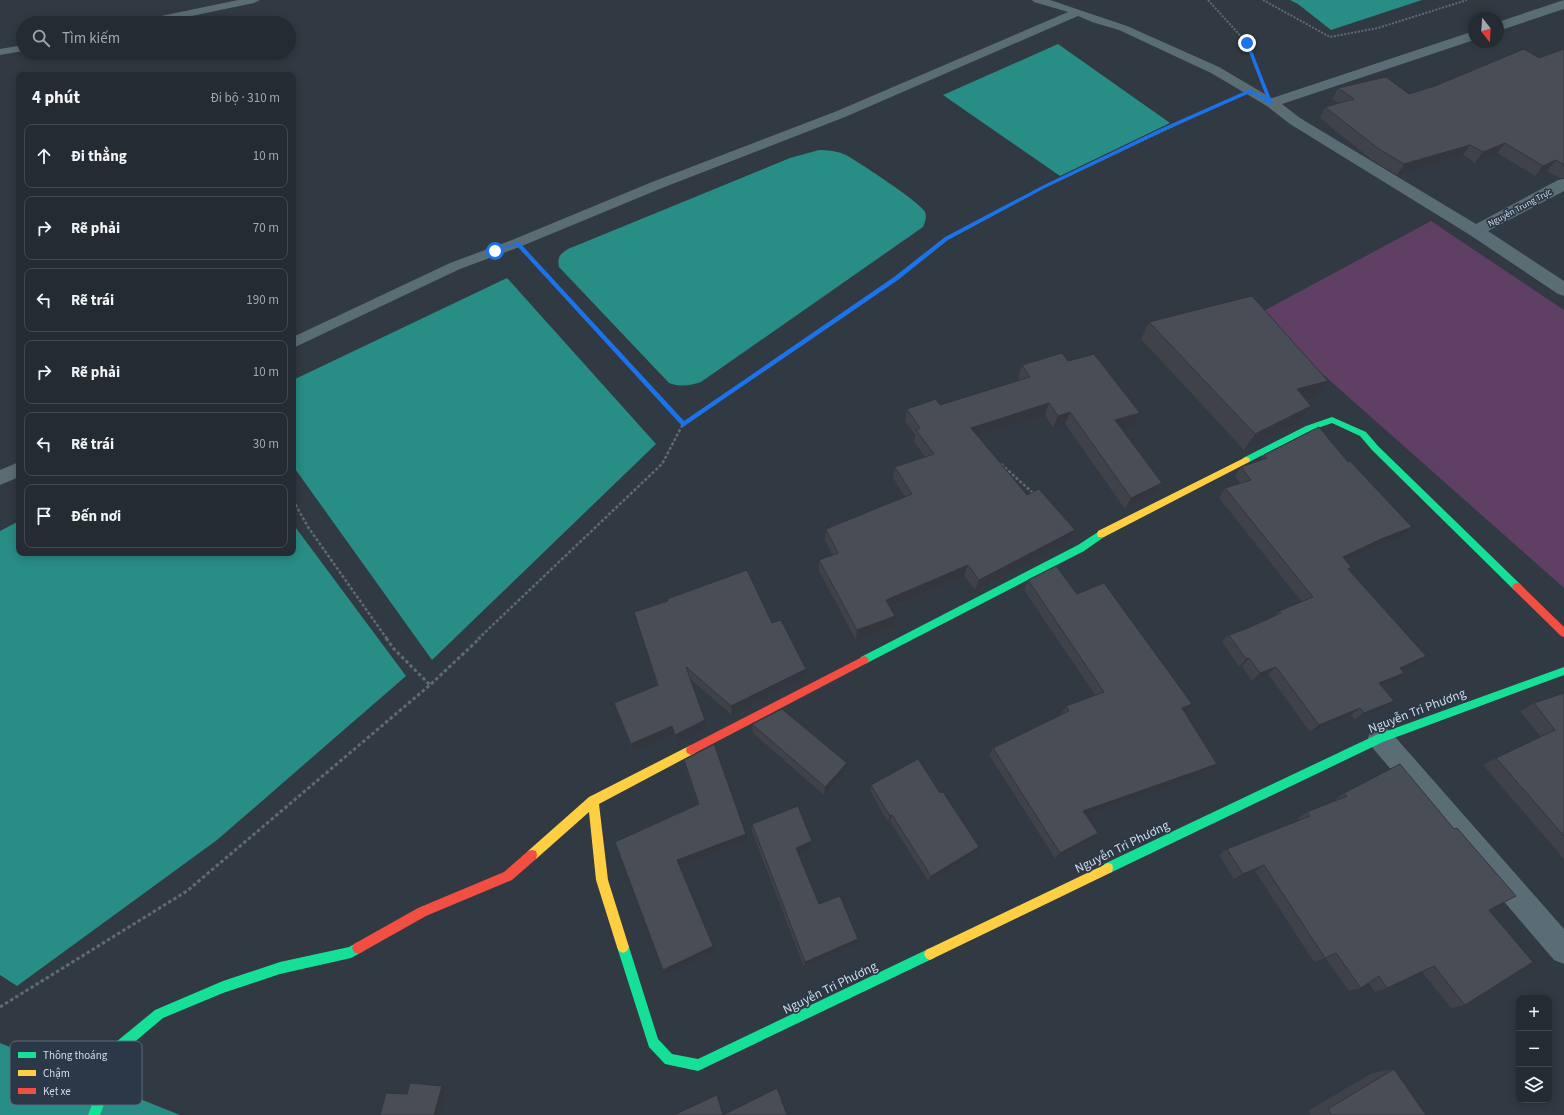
<!DOCTYPE html>
<html lang="vi">
<head>
<meta charset="utf-8">
<style>
  :root { --surface:#252b32; --page:#31373e; --text:#f1f3f6; --muted:#a3a7ac; --line:#42474d }
  body { margin:0; font-family:"Source Sans 3",sans-serif; background:var(--page); color:var(--text) }
  .controls { position:absolute; right:12px; bottom:12px; display:grid; overflow:hidden; border-radius:8px; box-shadow:0 2px 10px #0003 }
  .controls button { width:36px; height:36px; display:grid; place-items:center; padding:0; border:0; border-bottom:1px solid var(--line); background:var(--surface); color:var(--text); font:20px sans-serif }
  .compass { position:absolute; left:1468px; top:12px; width:36px; height:36px; border-radius:50%; background:var(--surface); box-shadow:0 2px 10px #0003; rotate:163deg }
  .stop { position:absolute; width:12px; height:12px; margin:-9px; border:3px solid #1a73e8; border-radius:50%; background:#fff }
  .stop.end { background:#1a73e8; border-color:#fff; box-shadow:0 1px 4px #0008 }
  .list { margin:0; padding:0; list-style:none }
  h2 { display:flex; justify-content:space-between; align-items:center; height:52px; margin:0; padding:0 16px; font-size:17px }
  h2 small { font-size:13px; font-weight:400; color:var(--muted) }
  .list li { display:grid; grid-template-columns:26px 1fr auto; gap:12px; align-items:center; box-sizing:border-box; height:64px; margin:0 8px 8px; padding:0 8px; border:1px solid var(--line); border-radius:8px }
  .list b { display:block; font-size:15px; white-space:nowrap }
  .list em { font-size:13px; font-style:normal; color:var(--muted) }
  .icon { flex:none; width:22px; height:22px; fill:none; stroke:currentColor; stroke-width:2; stroke-linecap:round; stroke-linejoin:round }
  .map { position:relative; flex:none; width:1564px; height:1115px; overflow:hidden }
  .search { position:absolute; background:var(--surface); box-shadow:0 2px 10px #0003; left:16px; top:16px; width:280px; height:44px; display:flex; align-items:center; gap:10px; box-sizing:border-box; padding:0 14px; border-radius:22px; color:var(--muted); font-size:15px }
  .panel { position:absolute; background:var(--surface); box-shadow:0 2px 10px #0003; left:16px; top:72px; width:280px; height:484px; border-radius:8px }
  .map>svg:first-child { display:block }
</style>
</head>
<body>
<div class="map">
<svg width="1564" height="1115" viewBox="0 0 1564 1115">
  <rect width="100%" height="100%" fill="#313942"/>
  <path fill="#603f65" d="M1431 221 1564 310V588L1256 315Z"/>
  <g fill="#288d85">
    <path d="M1290 0H1422L1331 30 1298 4Z"/>
    <path d="M1058 44 1170 123 1060 176 943 95Z"/>
    <path d="M819 150C828 150 837 151 846 155 857 161 921 203 925 212 927 217 925 222 923 227L701 382C689 386 681 387 669 383L559 267C557 257 560 254 568 249L790 158Z"/>
    <path d="M507 278 656 444 432 660 293 466V380Z"/>
    <path d="M19 521V553H293V524L406 676 217 840 17 986 0 975V531Z"/>
    <path d="M0 1043 180 1115H0Z"/>
  </g>
  <g fill="none" stroke-linecap="round" stroke-linejoin="round">
    <g stroke="#5e6c72" stroke-width="2" stroke-dasharray="2 1.5" stroke-linecap="butt">
      <path d="M1208 0 1247 43 1255 64"/>
      <path d="M1263 0 1330 37 1378 28 1467 0"/>
      <path d="M535 263 547 276"/>
      <path d="M898 276 947 239 1044 187 1222 103"/>
    </g>
    <g stroke="#5e6c72" stroke-width="2.5" stroke-dasharray="3 2" stroke-linecap="butt">
      <path d="M683 424 900 275"/>
      <path d="M1001 464 1034 494"/>
      <path d="M293 500 308 527 387 639"/>
      <path d="M478 639 662 464 683 424 546 275"/>
    </g>
    <g stroke="#5e6c72" stroke-width="3" stroke-dasharray="3.5 2.5" stroke-linecap="butt">
      <path d="M386 638 394 649 430 685"/>
      <path d="M0 1007 187 891 430 685 480 638"/>
    </g>
    <g fill="#5a6d75" fill-rule="evenodd">
      <path d="M238 0H260L254 3 158 23H136L138 21 142 20Z"/>
      <path d="M1032 0H1050L1127 26 1219 67 1275 100 1277 103 1275 106H1267L1211 73 1119 30 1092 22 1078 16 845 117 662 188 522 246 460 269 293 348V337L450 263 512 240 652 182 837 111 1068 12 1034 2Z"/>
      <path d="M23 45V51L0 55V49Z"/>
      <path d="M19 462V477L0 485V470Z"/>
    </g>
    <g fill="#5a6d75" fill-rule="evenodd">
      <path d="M1564 0V9L1498 31V22Z"/>
      <path d="M1474 31V40L1282 104 1300 118 1476 224 1558 180 1564 179V191L1488 231 1564 281V296L1558 294 1470 235 1290 124 1263 103 1266 100Z"/>
      <path d="M1380 726 1389 730 1564 929V964L1554 960 1371 746 1368 738 1371 730Z"/>
    </g>
    <g fill="#16e098" fill-rule="evenodd">
      <path d="M1332 417 1366 432 1378 446 1520 584 1522 587 1520 590 1517 591 1514 590 1372 450 1360 436 1332 423 1312 430 1249 462 1246 463 1242 460 1243 458 1306 426Z"/>
      <path d="M1101 530 1104 531 1105 534 1104 537 1084 551 867 663 864 664 861 663 859 660 861 657 1078 545Z"/>
      <path d="M1564 667V675L1383 742 1112 872 1108 873 1104 872 1103 868 1104 864 1376 735Z"/>
      <path d="M623 941 627 943 629 947 658 1039 672 1054 698 1059 926 950 930 948 934 950 936 954 934 958 698 1071 665 1064 649 1047 617 947 619 943Z"/>
      <path d="M358 942 362 944 364 948 362 952 351 958 280 974 223 993 163 1018 125 1050 100 1115H88L116 1042 155 1010 223 981 280 962 349 947Z"/>
    </g>
    <g fill="#ffcf43" fill-rule="evenodd">
      <path d="M1246 457 1249 458 1250 460 1249 462 1104 537H1098L1097 534 1098 531Z"/>
      <path d="M691 745 695 747 696 750 695 753 599 804 608 880 629 947 627 951 623 953 619 951 617 947 596 880 589 812 536 859 532 860 528 859 527 855 528 851 589 797Z"/>
      <path d="M1108 863 1112 864 1113 868 1112 872 934 958 930 960 926 958 924 954 926 950Z"/>
    </g>
    <g fill="#f24e42" fill-rule="evenodd">
      <path d="M1517 583 1520 584 1564 627V637L1561 636 1514 590 1512 587 1514 584Z"/>
      <path d="M864 656 867 657 869 660 867 663 695 753 691 755 687 753 686 750 687 747Z"/>
      <path d="M532 850 536 851 537 855 536 859 512 880 426 916 362 952 358 954 354 952 352 948 354 944 418 908 504 872 528 851Z"/>
    </g>
  </g>
  <g fill="#3f4249">
    <path d="M1564 49V178H1560L1547 171 1535 176 1497 153 1475 163 1463 155 1397 175 1372 160 1320 118 1325 107 1339 103 1332 99 1338 88 1409 94 1539 58Z"/>
    <path d="M1149 322 1328 381 1316 397 1306 400 1311 406 1300 422 1244 450 1141 339Z"/>
    <path d="M1068 361 1140 413 1134 425 1121 429 1162 483 1155 494 1125 509 1065 424 1053 428 1045 415 978 436 1027 495 1075 530 1070 541 975 590 964 576 890 608 895 616 893 626 856 640 819 571V560L832 555 825 540 826 529 905 497 893 478 895 467 925 457 914 442 915 435 905 421 907 409 940 405 1020 380 1018 377 1022 365Z"/>
    <path d="M1264 455 1348 462 1412 527 1404 536 1372 548 1345 560 1351 567 1349 570 1426 656 1416 664 1402 671 1404 673 1395 680 1381 686 1394 701 1384 708 1355 720 1351 715 1310 732 1268 674 1252 681 1242 666 1239 667 1222 642 1229 635 1248 628 1274 616 1279 611 1302 602 1219 498 1225 488 1240 483 1235 476 1241 467 1261 460Z"/>
    <path d="M1028 580 1077 594 1185 712 1209 771 1086 814 1098 833 1092 839 1055 858 989 755 993 748 1061 714 1066 706 1095 695 1024 590Z"/>
    <path d="M667 599 772 623 805 677 732 715 689 678 706 728 677 743 674 734 633 752 617 711 657 685 634 612 668 602Z"/>
    <path d="M1564 693V859L1483 765 1496 758 1541 737 1520 711 1534 703Z"/>
    <path d="M752 724 846 771 824 795 753 733Z"/>
    <path d="M684 760 747 841 680 866 714 951 666 974 663 970 615 842 698 804 686 768Z"/>
    <path d="M871 785 976 853 928 881 890 821 888 822 870 791Z"/>
    <path d="M1344 793 1489 910 1465 1005 1451 1008 1422 972 1387 988 1375 992 1369 983 1361 988 1349 991 1325 958 1314 962 1255 871 1234 879 1219 855 1227 849 1299 820 1298 818 1307 812 1335 801 1334 800Z"/>
    <path d="M752 824 811 848 798 854 819 904 856 944 804 967 752 831Z"/>
    <path d="M1394 1069 1426 1115H1311L1308 1111 1372 1073Z"/>
  </g>
  <g fill="#33363c">
    <path d="M1505 143 1497 153 1475 163 1483 152Z"/>
    <path d="M1470 145 1463 155 1397 175 1404 164Z"/>
    <path d="M1556 160 1547 171 1535 176 1543 166Z"/>
    <path d="M1328 381 1316 397 1286 406 1297 389Z"/>
    <path d="M1049 403 1045 415 968 439 971 428Z"/>
    <path d="M1311 406 1300 422 1244 450 1255 434Z"/>
    <path d="M1070 412 1065 424 1053 428 1058 416Z"/>
    <path d="M1140 413 1134 425 1109 432 1115 420Z"/>
    <path d="M1162 483 1155 494 1125 509 1131 498Z"/>
    <path d="M1412 527 1404 536 1372 548 1335 565 1343 557 1381 539Z"/>
    <path d="M1075 530 1070 541 975 590 979 580Z"/>
    <path d="M968 565 964 576 884 610 886 600Z"/>
    <path d="M895 616 893 626 856 640 857 630Z"/>
    <path d="M1426 656 1416 664 1391 676 1400 668Z"/>
    <path d="M1249 658 1242 666 1239 667 1246 659Z"/>
    <path d="M1276 667 1268 674 1252 681 1260 673Z"/>
    <path d="M806 669 805 677 732 715 731 706Z"/>
    <path d="M1404 673 1395 680 1370 690 1379 683Z"/>
    <path d="M1394 701 1384 708 1355 720 1364 713Z"/>
    <path d="M1192 704 1185 712 1182 708Z"/>
    <path d="M1360 708 1351 715 1310 732 1319 725Z"/>
    <path d="M705 720 706 728 677 743 675 735Z"/>
    <path d="M672 726 674 734 633 752 631 744Z"/>
    <path d="M847 763 846 771 824 795 825 787Z"/>
    <path d="M1217 764 1209 771 1078 817 1083 811Z"/>
    <path d="M892 815 890 821 888 822 890 816Z"/>
    <path d="M1098 833 1092 839 1055 858 1060 853Z"/>
    <path d="M746 834 747 841 679 866 677 860Z"/>
    <path d="M812 841 811 848 795 855 796 848Z"/>
    <path d="M979 847 976 853 928 881 931 876Z"/>
    <path d="M1264 865 1255 871 1234 879 1243 874Z"/>
    <path d="M858 939 856 944 804 967 805 962Z"/>
    <path d="M713 946 714 951 666 974 663 970Z"/>
    <path d="M442 1086 446 1087 439 1115H434Z"/>
    <path d="M717 1095 718 1096 724 1115H723Z"/>
  </g>
  <g fill="#494d55" stroke="#33363c">
    <path d="M1524 49 1539 58 1564 49V165L1556 160 1543 166 1505 143 1483 152 1470 145 1404 164 1379 149 1325 107 1354 99 1338 88 1386 77 1409 94 1435 86Z"/>
    <path d="M1252 296 1328 381 1297 389 1311 406 1255 434 1149 322Z"/>
    <path d="M1062 353 1068 361 1094 354 1140 413 1115 420 1162 483 1131 498 1070 412 1058 416 1049 403 971 428 1027 495 1039 489 1075 530 979 580 968 565 886 600 895 616 857 630 819 560 838 553 826 529 912 494 895 467 934 454 916 430 920 428 907 409 936 399 940 405 1030 377 1022 365Z"/>
    <path d="M1319 427 1348 462 1350 461 1412 527 1381 539 1343 557 1351 567 1348 569 1426 656 1400 668 1404 673 1379 683 1394 701 1364 713 1360 708 1319 725 1276 667 1260 673 1249 658 1246 659 1229 635 1248 628 1281 613 1279 611 1313 597 1225 488 1251 480 1241 467 1267 458 1264 455Z"/>
    <path d="M1056 566 1077 594 1104 583 1192 704 1182 708 1217 764 1083 811 1098 833 1060 853 993 748 1069 711 1066 706 1104 692 1028 580Z"/>
    <path d="M747 570 772 623 781 620 806 669 731 706 686 667 705 720 675 735 672 726 631 744 614 703 658 685 634 612 668 601 667 599Z"/>
    <path d="M1564 693V836L1496 758 1555 730 1534 703Z"/>
    <path d="M782 709 847 763 825 787 752 724Z"/>
    <path d="M714 744 746 834 677 860 713 946 663 970 615 842 699 804 684 760Z"/>
    <path d="M918 759 940 793 943 792 979 847 931 876 892 815 890 816 871 785Z"/>
    <path d="M1400 764 1454 829 1457 828 1516 896 1489 910 1533 962 1465 1005 1434 966 1387 988 1379 976 1361 988 1336 953 1325 958 1264 865 1243 874 1227 849 1310 816 1307 812 1347 796 1344 793Z"/>
    <path d="M798 806 812 841 796 848 819 904 840 896 858 939 805 962 752 824Z"/>
    <path d="M1394 1069 1426 1115H1332L1328 1109Z"/>
    <path d="M410 1083 442 1086 434 1115H380L386 1093 407 1094Z"/>
    <path d="M777 1088 787 1115H676V1114L717 1095 723 1115Z"/>
  </g>
  <path fill="#1a73e8" d="M1245 42 1249 43 1273 104H1270L1250 93 1164 131 1045 188 948 240 898 280 683 427 516 245 495 252 492 251 519 242 684 421 894 277 945 237 1042 186 1160 129 1248 90H1251L1267 99Z"/>
  <g text-anchor="middle" dominant-baseline="central" stroke-width="3.5" stroke-linejoin="round" paint-order="stroke">
    <g font-size="9" fill="#d4dce7" stroke="#2b3848">
      <text transform="translate(1520 208) rotate(-28)">Nguyễn Trung Trực</text>
    </g>
    <g font-size="13" fill="#d4dce7" stroke="#2b3848">
      <text transform="translate(1417 711) rotate(-21)">Nguyễn Tri Phương</text>
      <text transform="translate(1122 847) rotate(-26)">Nguyễn Tri Phương</text>
      <text transform="translate(830 988) rotate(-26)">Nguyễn Tri Phương</text>
    </g>
  </g>
  <rect x="10" y="1041" width="132" height="64" rx="6" fill="#2b3848" stroke="#5e6978" stroke-width="1"/>
  <rect x="18" y="1052" width="18" height="6" fill="#16e098"/>
  <rect x="18" y="1070" width="18" height="6" fill="#ffcf43"/>
  <rect x="18" y="1088" width="18" height="6" fill="#f24e42"/>
  <g font-size="11" fill="#d4dce7">
    <text x="43" y="1059">Thông thoáng</text>
    <text x="43" y="1077">Chậm</text>
    <text x="43" y="1095">Kẹt xe</text>
  </g>
</svg>
<div class="controls">
<button>+</button>
<button>−</button>
<button><svg class="icon" aria-label="layers" viewBox="0 0 24 24"><path d="M12 4l9 5-9 5-9-5zM3 14l9 5 9-5"/></svg></button>
</div>
<svg class="compass" viewBox="-18 -18 36 36"><path d="M0-13l5 13h-10z" fill="#e53935"/><path d="M0 13l5-13h-10z" fill="#a3a7ac"/></svg>
<div class="stop" style="left:495px;top:251px"></div>
<div class="stop end" style="left:1247px;top:43px"></div>
<div class="search"><svg class="icon" aria-label="search" viewBox="0 0 24 24"><circle cx="10" cy="10" r="6"/><path d="M15 15l6 6"/></svg>Tìm kiếm</div>
<section class="panel">
<h2>4 phút<small>Đi bộ · 310 m</small></h2>
<ul class="list">
<li><svg class="icon" aria-label="ahead" viewBox="0 0 24 24"><path d="M12 20V5M6 11l6-6 6 6"/></svg><div><b>Đi thẳng</b></div><em>10 m</em></li>
<li><svg class="icon" aria-label="right" viewBox="0 0 24 24"><path d="M7 20v-9h11M14 6l5 5-5 5"/></svg><div><b>Rẽ phải</b></div><em>70 m</em></li>
<li><svg class="icon" aria-label="left" viewBox="0 0 24 24"><path d="M17 20v-9H6M10 6l-5 5 5 5"/></svg><div><b>Rẽ trái</b></div><em>190 m</em></li>
<li><svg class="icon" aria-label="right" viewBox="0 0 24 24"><path d="M7 20v-9h11M14 6l5 5-5 5"/></svg><div><b>Rẽ phải</b></div><em>10 m</em></li>
<li><svg class="icon" aria-label="left" viewBox="0 0 24 24"><path d="M17 20v-9H6M10 6l-5 5 5 5"/></svg><div><b>Rẽ trái</b></div><em>30 m</em></li>
<li><svg class="icon" aria-label="arrive" viewBox="0 0 24 24"><path d="M6 21V4h12l-3 4 3 4H6"/></svg><div><b>Đến nơi</b></div></li>
</ul>
</section>
</div>
</body>
</html>
